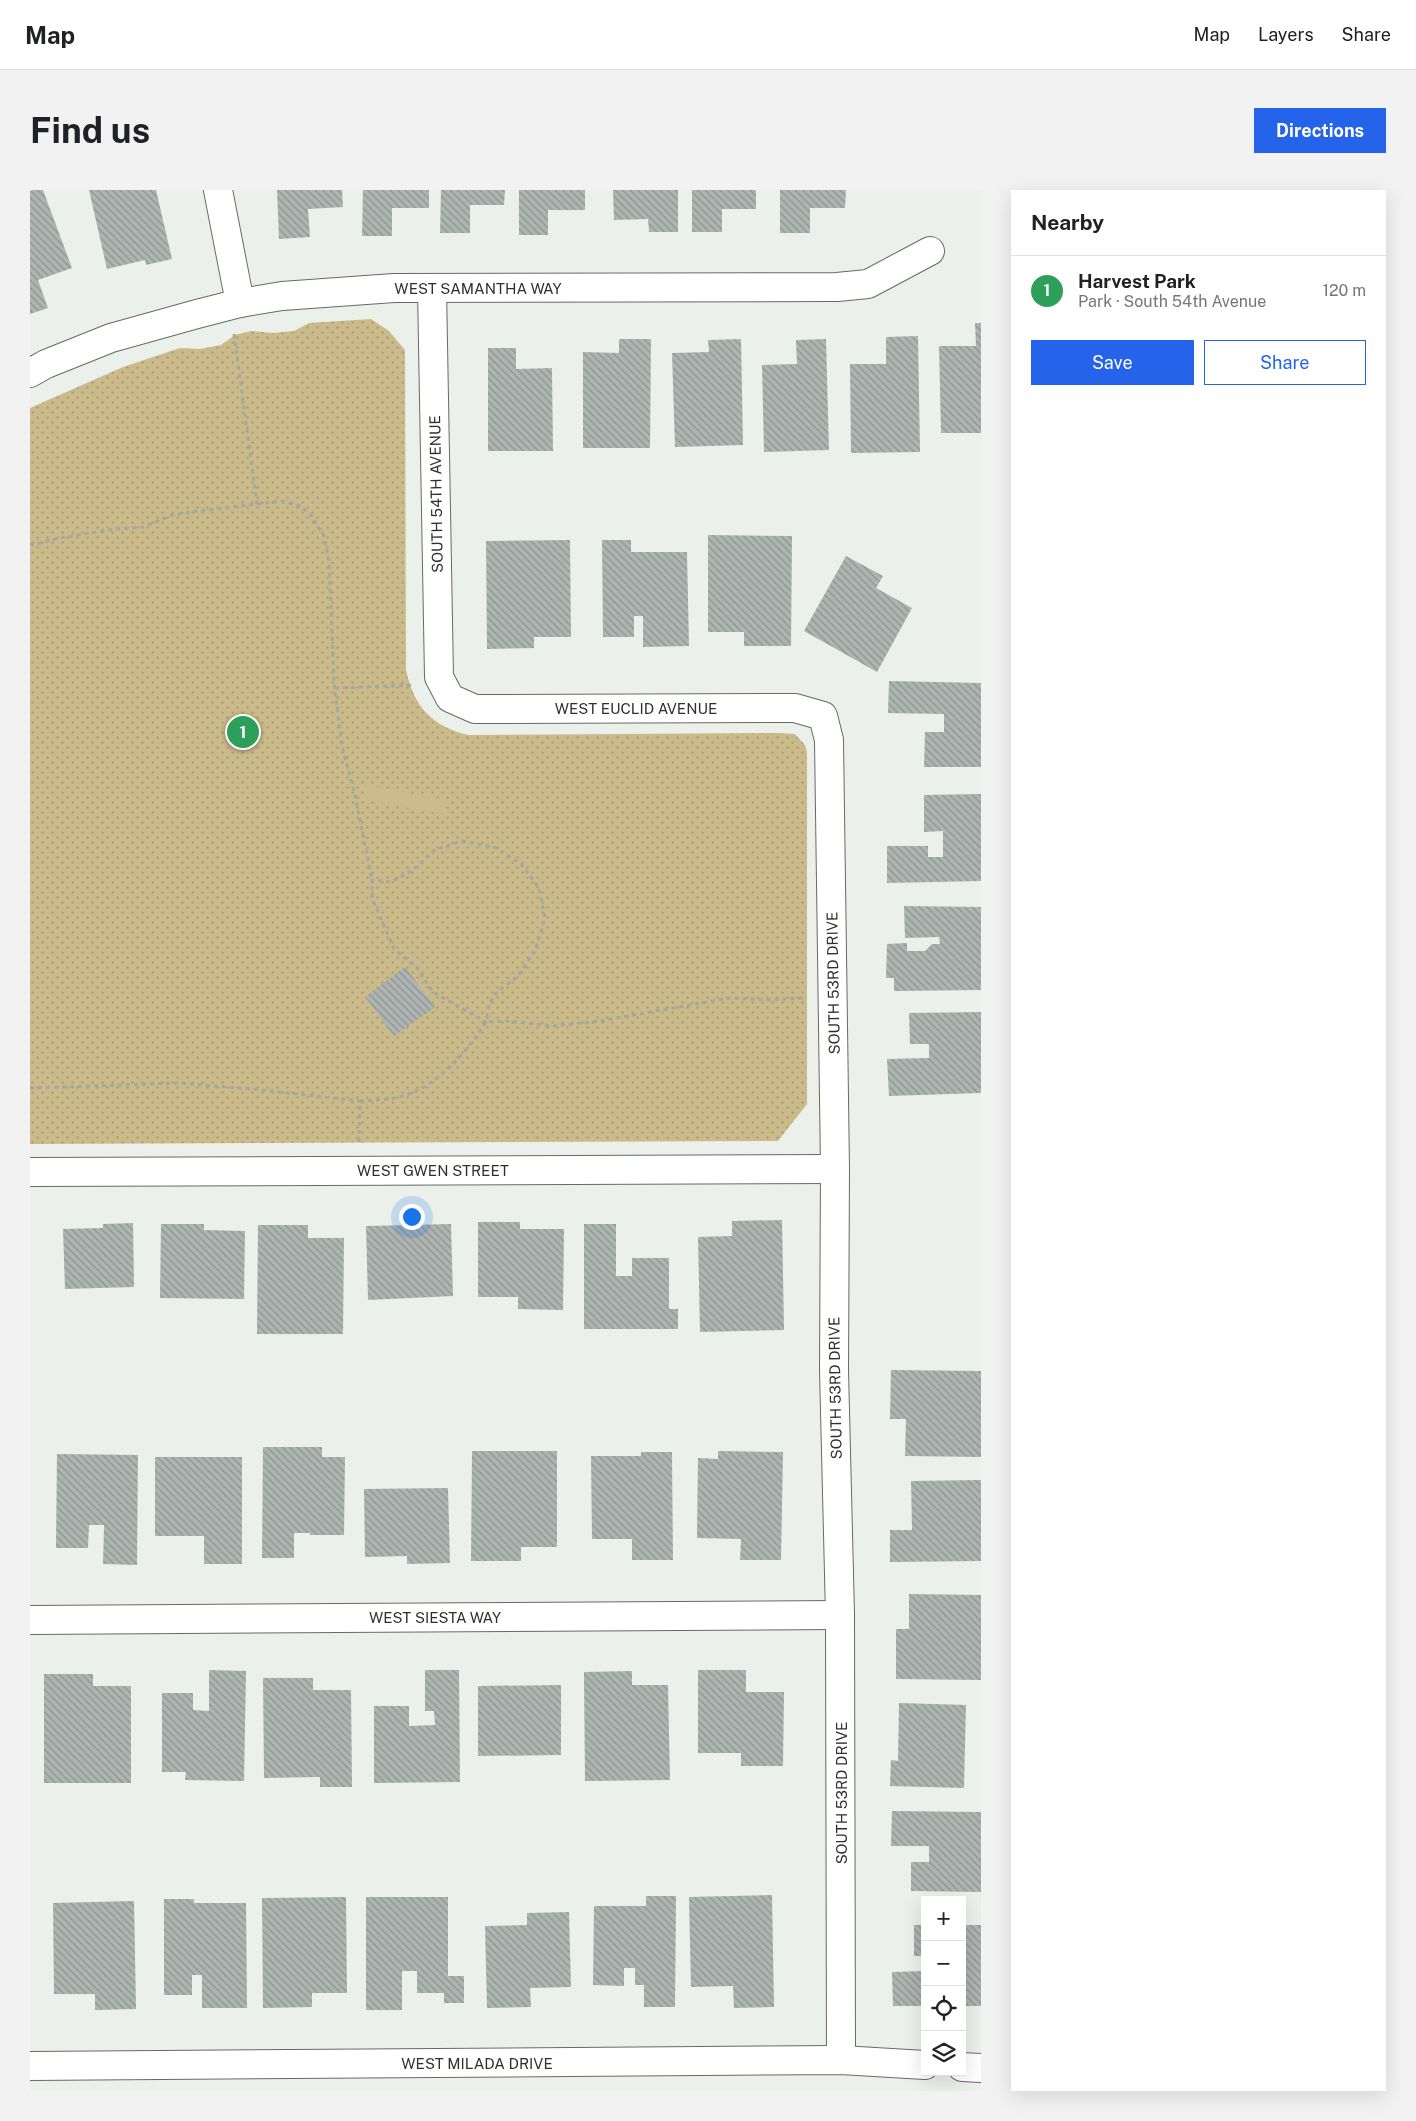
<!DOCTYPE html>
<html lang="en">
<head>
<meta charset="utf-8">
<style>
  :root { --surface:#fff; --page:#f2f2f2; --text:#202124; --muted:#757577; --line:#e0e0e0; --accent:#2563eb }
  body { margin:0; font-family:"Public Sans",sans-serif; background:var(--page); color:var(--text) }
  .controls { position:absolute; right:15px; bottom:15px; display:grid; overflow:hidden; border-radius:0px; box-shadow:0 5px 20px #0002 }
  .controls button { width:45px; height:45px; display:grid; place-items:center; padding:0; border:0; border-bottom:1px solid var(--line); background:var(--surface); color:var(--text); font:25px sans-serif }
  .you { position:absolute; left:381px; top:1026px; width:18px; height:18px; margin:-12px; border:4px solid #fff; border-radius:50%; background:#1a73e8; box-shadow:0 0 0 8px #1a73e833 }
  .badge { display:grid; place-items:center; width:32px; height:32px; border-radius:50%; background:var(--accent); color:#fff; font-size:16px; font-weight:700 }
  .pin { position:absolute; translate:-50% -50%; border:2px solid #fff; box-shadow:0 1px 5px #0006 }
  .list { margin:0; padding:0; list-style:none }
  h2 { display:flex; justify-content:space-between; align-items:center; height:65px; margin:0; padding:0 20px; font-size:21px }
  h2 small { font-size:16px; font-weight:400; color:var(--muted) }
  .list li { display:grid; grid-template-columns:32px 1fr auto; gap:15px; align-items:center; box-sizing:border-box; height:70px; padding:0 20px; border-top:1px solid var(--line) }
  .list b { display:block; font-size:19px; white-space:nowrap }
  .list p { margin:0; font-size:16px; white-space:nowrap; color:var(--muted) }
  .list em { font-size:16px; font-style:normal; color:var(--muted) }
  .actions { display:flex; gap:10px; padding:15px 20px }
  .actions a { flex:1; padding:11px 0; border:1px solid var(--accent); border-radius:0px; text-align:center; font-size:18px; color:var(--accent) }
  .actions .main { background:var(--accent); color:#fff }
  .icon { flex:none; width:28px; height:28px; fill:none; stroke:currentColor; stroke-width:2; stroke-linecap:round; stroke-linejoin:round }
  .map { position:relative; flex:none; width:951px; height:1901px; overflow:hidden; border-radius:0px }
  header { display:flex; align-items:center; gap:30px; box-sizing:border-box; height:70px; padding:0 25px; background:var(--surface); border-bottom:1px solid var(--line) }
  header strong { font-size:24px }
  nav { display:flex; gap:28px; margin-inline-start:auto; font-size:18px }
  .intro { display:flex; align-items:center; justify-content:space-between; box-sizing:border-box; height:120px; padding:0 30px }
  h1 { margin:0; font-size:35px }
  .button { padding:12px 22px; border-radius:0px; background:var(--accent); color:#fff; font-size:18px; font-weight:700 }
  main { display:flex; gap:30px; padding:0 30px }
  aside { flex:1; background:var(--surface); border-radius:0px; box-shadow:0 5px 20px #0002 }
  .map>svg:first-child { display:block }
</style>
</head>
<body>
<header>
<strong>Map</strong>
<nav><a>Map</a><a>Layers</a><a>Share</a></nav>
</header>
<div class="intro"><h1>Find us</h1><a class="button">Directions</a></div>
<main>
<div class="map">
<svg width="951" height="1901" viewBox="0 0 951 1901">
  <defs>
    <pattern id="park-dots" width="8" height="8" patternUnits="userSpaceOnUse" patternTransform="scale(1.25)"><rect width="8" height="8" fill="#cbbb8a"/><path d="M2 2h.1M6 6h.1" fill="none" stroke="#a59871" stroke-width="1.8" stroke-linecap="round"/></pattern>
    <pattern id="building-back-hatch" width="6" height="6" patternUnits="userSpaceOnUse" patternTransform="scale(1.25)"><rect width="6" height="6" fill="#adb4b1"/><path d="M-1 5l2 2M0 0l6 6M5-1l2 2" fill="none" stroke="#8d9390"/></pattern>
  </defs>
  <rect width="100%" height="100%" fill="#ecf0eb"/>
  <path fill="url(#park-dots)" d="M341 129 359 141 375 160 376 480C384 517 402 536 438 545L750 543 765 544 775 555 777 562V914L748 951 0 954V218L93 177 150 158 170 159 191 155 205 145 221 141 243 143 264 141 279 133Z"/>
  <path fill="#cbbb8a" d="M335 595 417 610 414 624 332 610Z"/>
  <g fill="url(#building-back-hatch)">
    <path d="M3 0H13L42 78 8 90 18 118 0 124V1Z"/>
    <path d="M59 0H126L142 69 116 75 115 70 77 79Z"/>
    <path d="M247 0H312L313 17 278 19 280 47 249 49Z"/>
    <path d="M333 0H399V18H362V46H332Z"/>
    <path d="M411 0H475L474 15H440V43H410Z"/>
    <path d="M489 0H555V20H518V45H489Z"/>
    <path d="M583 0H648V42H619L618 29 584 30Z"/>
    <path d="M662 0H726V19H692V42H662Z"/>
    <path d="M750 0H816L815 18H780V43H750Z"/>
    <path d="M945 133H951V243H911L909 156H946Z"/>
    <path d="M888 146 890 262 821 263 820 174H856V147Z"/>
    <path d="M589 149H621L620 258H553V162L589 163Z"/>
    <path d="M711 149 713 255 645 257 642 163 679 162 678 150Z"/>
    <path d="M796 149 799 260 734 262 732 175 767 174 766 150Z"/>
    <path d="M458 158H486V179L522 178 523 261H458Z"/>
    <path d="M678 345 762 346 761 456H714V442H678Z"/>
    <path d="M540 350 541 447H504V458L457 459 456 351Z"/>
    <path d="M572 350H601V362H657L659 456 613 457V426H604V447H573Z"/>
    <path d="M816 366 853 386 846 398 882 418 847 482 774 441Z"/>
    <path d="M859 491 951 493V577H894L895 542H914V524L858 523Z"/>
    <path d="M951 604V691L857 693V656H898V667H913V641L894 642V605Z"/>
    <path d="M874 716 951 717V800L864 801V788H856L857 754 877 753V761H895L902 754H910L909 747 875 748Z"/>
    <path d="M375 777 405 817 364 846 335 807Z"/>
    <path d="M951 822V903L859 906 857 869 899 868V854H880L879 823Z"/>
    <path d="M752 1030 754 1140 670 1142 668 1047 702 1046V1031Z"/>
    <path d="M448 1032H490V1039H534L533 1120 488 1119V1107H448Z"/>
    <path d="M103 1033 104 1097 35 1099 33 1039 73 1038V1034Z"/>
    <path d="M131 1034H174V1040L215 1041 214 1109 130 1108Z"/>
    <path d="M421 1034 423 1106 338 1110 336 1036Z"/>
    <path d="M554 1034H586V1086H602V1068H639V1119H648V1139H554Z"/>
    <path d="M228 1035H278V1048H314L313 1144H227Z"/>
    <path d="M861 1180 951 1181V1267L875 1266 876 1229H860Z"/>
    <path d="M233 1257H292V1267H315L314 1345H280V1343H264V1368H232Z"/>
    <path d="M442 1261H527V1357H491V1371H441Z"/>
    <path d="M688 1261 753 1262 751 1370H710L711 1349 667 1348 668 1268 688 1269Z"/>
    <path d="M611 1262H642L643 1370H602V1349H562L561 1266H611Z"/>
    <path d="M27 1264 108 1265 107 1375 73 1374 74 1335H59L58 1358H26Z"/>
    <path d="M125 1267H212V1374H174V1346H125Z"/>
    <path d="M951 1290V1371L860 1372V1340H882L881 1291Z"/>
    <path d="M418 1298 420 1373 377 1374V1366L335 1367 334 1299Z"/>
    <path d="M879 1404 951 1405V1490L866 1489V1439H879Z"/>
    <path d="M179 1480 216 1481 214 1591 155 1590 156 1582H132V1503H163V1520L179 1521Z"/>
    <path d="M395 1480H429L430 1592 344 1593V1516H379V1536L405 1535 404 1521H395Z"/>
    <path d="M668 1480H716V1502H754L753 1576H711V1563H668Z"/>
    <path d="M602 1481V1495H638L640 1590 555 1591 554 1482Z"/>
    <path d="M14 1484H63V1496H101V1593H14Z"/>
    <path d="M233 1488H283V1500H321L322 1597H290V1587L234 1588Z"/>
    <path d="M531 1495V1565L448 1566V1496Z"/>
    <path d="M869 1513 936 1515 934 1598 860 1596 861 1570 868 1571Z"/>
    <path d="M862 1621 951 1622V1702L881 1701V1672H899V1656H861Z"/>
    <path d="M742 1705 744 1817 704 1818 703 1796 661 1797 659 1707Z"/>
    <path d="M616 1706H646L645 1817H614V1795H605V1778H594V1796L563 1795 564 1716H616Z"/>
    <path d="M316 1707 317 1803H282V1817L233 1818 232 1708Z"/>
    <path d="M336 1707H418V1786H434V1813H414V1803H387V1781H372V1820H336Z"/>
    <path d="M134 1709H164V1713H216L217 1818H172V1785H162V1805H134Z"/>
    <path d="M104 1711 106 1819 65 1820V1804H24L23 1713Z"/>
    <path d="M539 1722 541 1797 500 1798 501 1817 457 1818 455 1736 497 1735V1723Z"/>
    <rect x="884" y="1735" width="11" height="31"/>
    <rect x="932" y="1735" width="19" height="81"/>
    <path d="M895 1781V1816H863L862 1782Z"/>
  </g>
  <g fill="none" stroke-linecap="round" stroke-linejoin="round">
    <g stroke="#666a65" stroke-width="30">
      <g id="minor">
        <path d="M188 0 210 113"/>
        <path d="M402 98 409 487 420 508 445 519 765 518 793 526 799 550 805 979 804 1180 810 1425 811 1870"/>
        <path d="M0 183 16 174 81 148 167 124 210 113 252 106 364 98 807 97 838 94 900 61"/>
        <path d="M0 982 805 979"/>
        <path d="M0 1430 810 1425"/>
        <path d="M0 1876 811 1870 895 1875"/>
        <path d="M932 1877 951 1878"/>
      </g>
    </g>
    <g stroke="#a4a7a3" stroke-width="3" stroke-dasharray="4 4" stroke-linecap="butt">
      <path d="M204 144 227 314"/>
      <path d="M0 354 4 355 20 350 77 340 113 337 143 325 168 321 227 314 251 311 270 316 280 324 294 346 299 371 304 492 312 556 325 605 342 690"/>
      <path d="M305 498 382 495"/>
      <path d="M432 651 464 657 491 674 509 698 515 728 505 761 487 787 467 802 459 814 456 832 403 802 387 778 364 759 342 708V690L361 692 383 680 405 660Z"/>
      <path d="M0 898 148 893 222 899 330 911 329 952"/>
      <path d="M330 911C341 910 353 910 365 908 403 901 436 864 456 832L477 831 524 836 570 831 699 808 742 810 773 808"/>
    </g>
    <use href="#minor" stroke="#fff" stroke-width="28"/>
  </g>
  <g text-anchor="middle" dominant-baseline="central" stroke-width="4.5" stroke-linejoin="round" paint-order="stroke">
    <g font-size="15" fill="#2e302d" stroke="#fff">
      <text x="448" y="98">WEST SAMANTHA WAY</text>
      <text transform="translate(406 304) rotate(-91)">SOUTH 54TH AVENUE</text>
      <text x="606" y="518">WEST EUCLID AVENUE</text>
      <text transform="translate(803 793) rotate(-91)">SOUTH 53RD DRIVE</text>
      <text x="403" y="980">WEST GWEN STREET</text>
      <text transform="translate(805 1198) rotate(-91)">SOUTH 53RD DRIVE</text>
      <text x="405" y="1427">WEST SIESTA WAY</text>
      <text transform="translate(811 1603) rotate(-90)">SOUTH 53RD DRIVE</text>
      <text x="447" y="1873">WEST MILADA DRIVE</text>
    </g>
  </g>
</svg>
<div class="controls">
<button>+</button>
<button>−</button>
<button><svg class="icon" aria-label="locate" viewBox="0 0 24 24"><circle cx="12" cy="12" r="6"/><path d="M12 2v4M12 18v4M2 12h4M18 12h4"/></svg></button>
<button><svg class="icon" aria-label="layers" viewBox="0 0 24 24"><path d="M12 4l9 5-9 5-9-5zM3 14l9 5 9-5"/></svg></button>
</div>
<div class="you"></div>
<div class="pin badge" style="left:213px;top:542px;background:#2e9e5b">1</div>
</div>
<aside>
<h2>Nearby<small></small></h2>
<ul class="list">
<li><span class="badge" style="background:#2e9e5b">1</span><div><b>Harvest Park</b><p>Park · South 54th Avenue</p></div><em>120 m</em></li>
</ul>
<div class="actions"><a class="main">Save</a><a>Share</a></div>
</aside>
</main>
</body>
</html>
